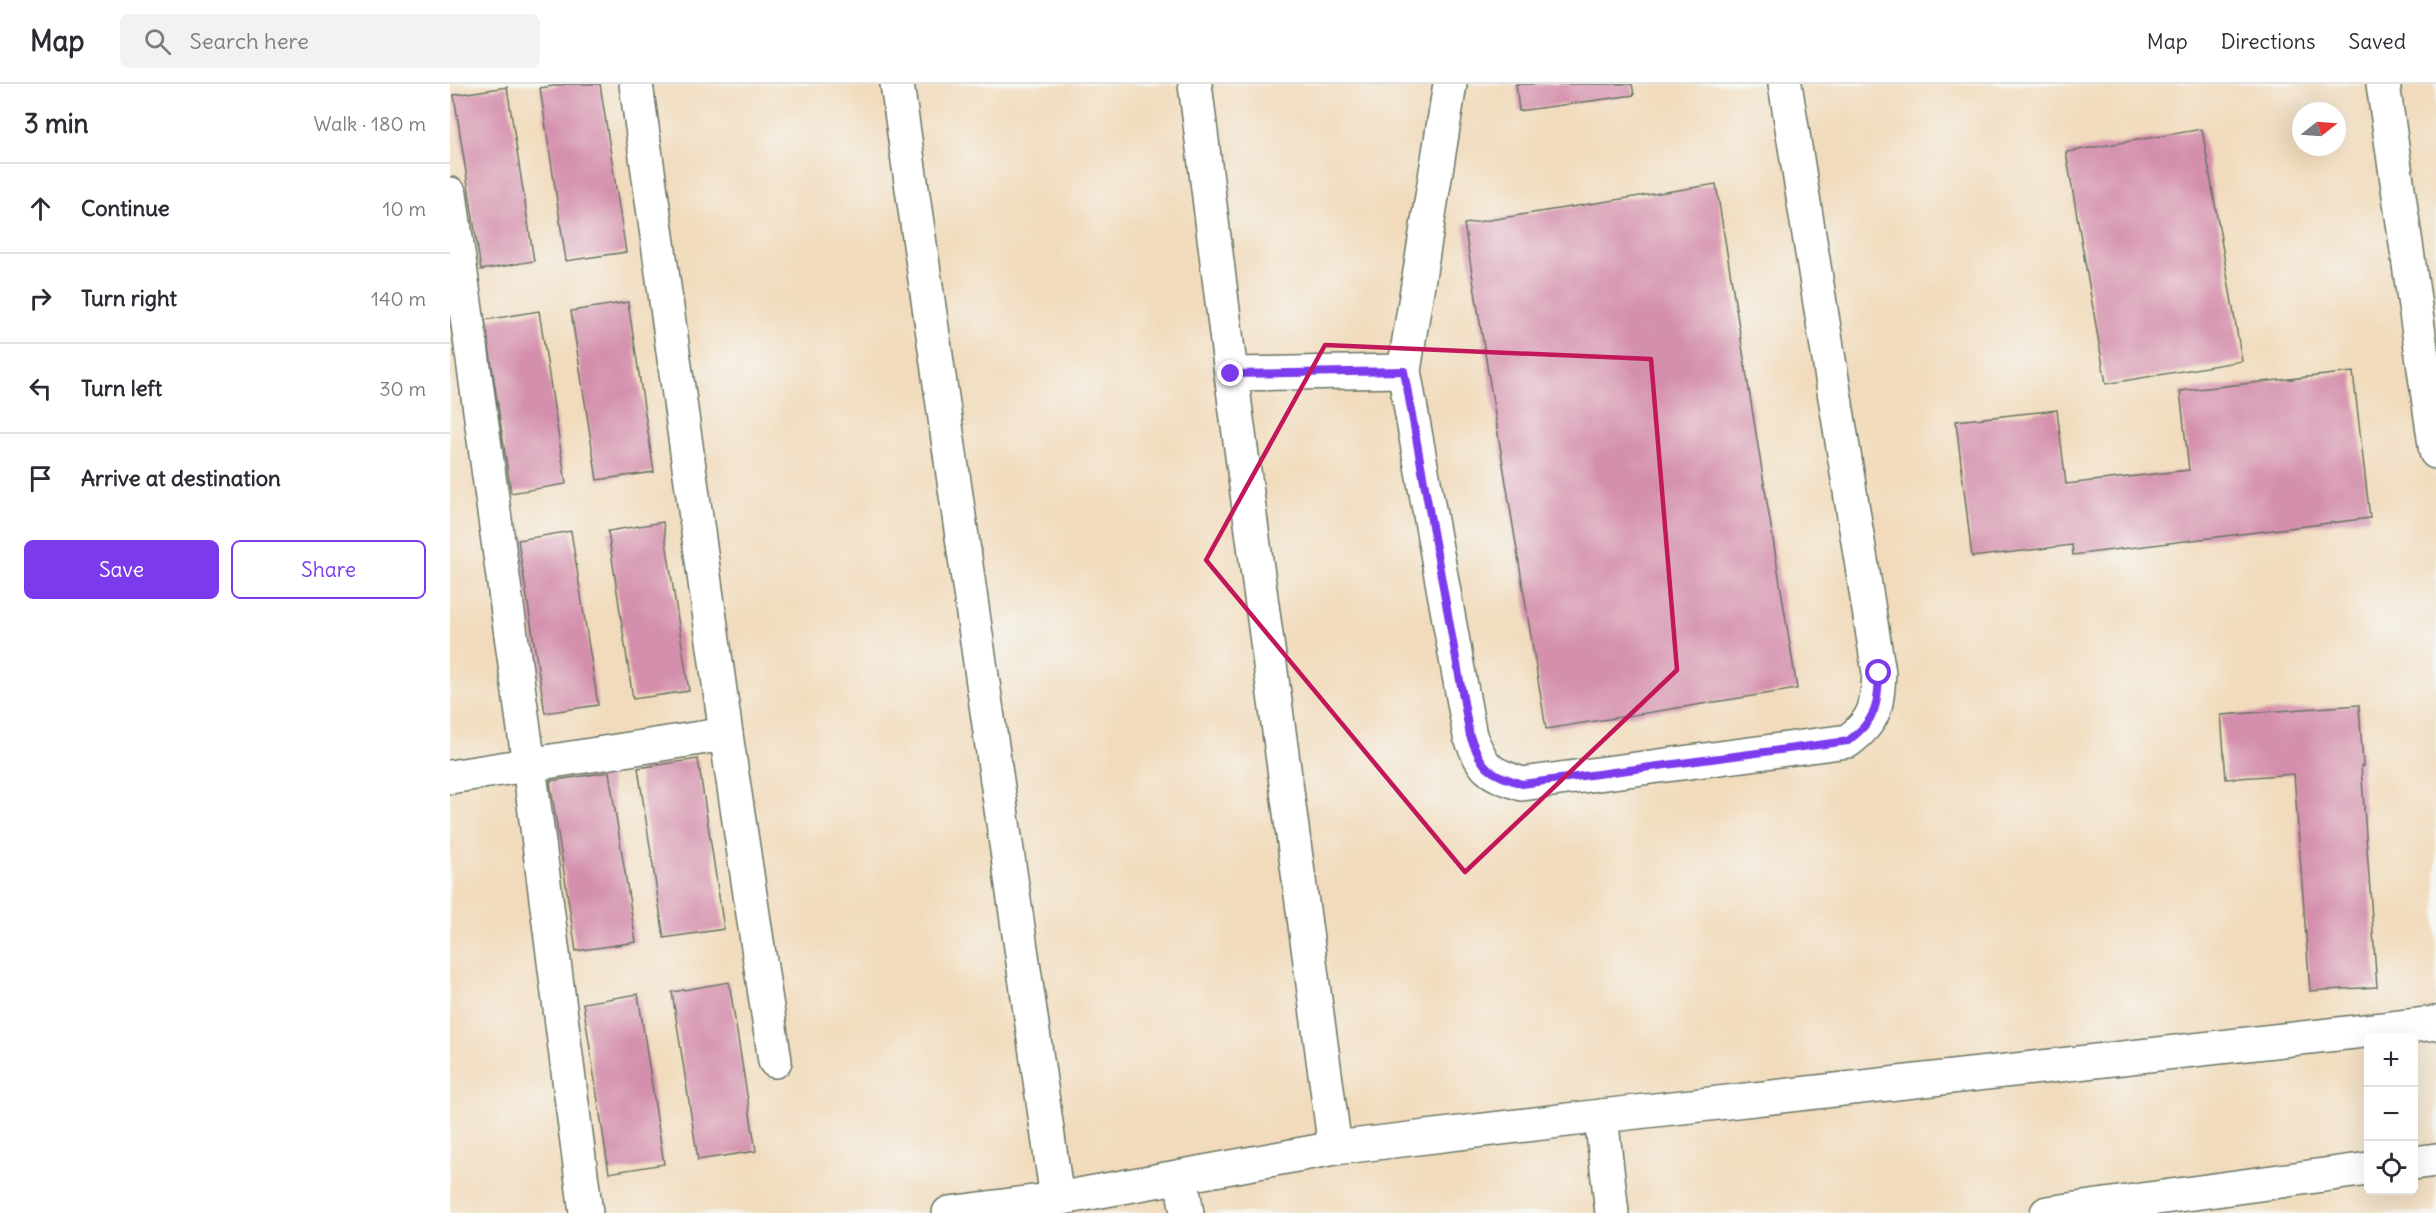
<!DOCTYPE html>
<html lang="en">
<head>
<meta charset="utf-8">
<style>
  :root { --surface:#fff; --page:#f2f2f3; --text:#2b2b33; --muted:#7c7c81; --line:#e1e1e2; --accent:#7c3aed }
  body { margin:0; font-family:Delius,sans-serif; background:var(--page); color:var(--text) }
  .controls { position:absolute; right:18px; bottom:18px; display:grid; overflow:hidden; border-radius:9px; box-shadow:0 6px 24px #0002 }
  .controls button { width:54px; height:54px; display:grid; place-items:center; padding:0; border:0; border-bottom:2px solid var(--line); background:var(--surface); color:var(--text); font:30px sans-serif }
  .compass { position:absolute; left:1842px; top:18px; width:54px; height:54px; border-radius:50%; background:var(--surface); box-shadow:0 6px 24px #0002; rotate:73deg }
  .stop { position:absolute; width:18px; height:18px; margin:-14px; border:4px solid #7c3aed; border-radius:50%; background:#fff }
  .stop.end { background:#7c3aed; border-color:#fff; box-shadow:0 2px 6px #0008 }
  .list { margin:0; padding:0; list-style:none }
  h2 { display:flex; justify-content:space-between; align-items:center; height:78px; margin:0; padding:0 24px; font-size:26px }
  h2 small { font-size:20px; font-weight:400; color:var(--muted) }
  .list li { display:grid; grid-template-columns:39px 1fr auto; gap:18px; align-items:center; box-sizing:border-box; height:90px; padding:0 24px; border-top:2px solid var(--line) }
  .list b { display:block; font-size:22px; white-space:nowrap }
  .list em { font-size:20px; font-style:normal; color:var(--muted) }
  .actions { display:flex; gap:12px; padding:18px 24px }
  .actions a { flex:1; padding:14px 0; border:2px solid var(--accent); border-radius:9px; text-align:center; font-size:21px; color:var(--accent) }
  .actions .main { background:var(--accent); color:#fff }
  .icon { flex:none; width:33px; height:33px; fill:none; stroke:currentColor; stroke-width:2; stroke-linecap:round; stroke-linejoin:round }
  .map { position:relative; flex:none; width:1986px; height:1129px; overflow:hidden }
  header { display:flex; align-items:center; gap:36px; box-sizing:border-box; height:84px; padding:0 30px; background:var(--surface); border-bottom:2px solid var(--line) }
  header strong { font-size:28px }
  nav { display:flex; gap:33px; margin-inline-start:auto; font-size:21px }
  .search { width:420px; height:54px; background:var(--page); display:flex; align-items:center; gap:15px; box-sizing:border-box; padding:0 21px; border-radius:9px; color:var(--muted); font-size:22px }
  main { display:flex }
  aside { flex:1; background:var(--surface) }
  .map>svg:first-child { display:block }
</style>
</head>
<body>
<header>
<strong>Map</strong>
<div class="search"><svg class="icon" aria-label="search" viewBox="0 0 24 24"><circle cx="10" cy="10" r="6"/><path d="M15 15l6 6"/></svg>Search here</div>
<nav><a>Map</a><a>Directions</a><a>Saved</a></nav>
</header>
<main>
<aside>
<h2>3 min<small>Walk · 180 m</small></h2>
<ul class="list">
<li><svg class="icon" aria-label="ahead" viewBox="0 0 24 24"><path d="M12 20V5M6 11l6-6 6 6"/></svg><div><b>Continue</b></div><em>10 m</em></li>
<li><svg class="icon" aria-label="right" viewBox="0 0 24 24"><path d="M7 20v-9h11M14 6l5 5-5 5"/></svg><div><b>Turn right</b></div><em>140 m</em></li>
<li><svg class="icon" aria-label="left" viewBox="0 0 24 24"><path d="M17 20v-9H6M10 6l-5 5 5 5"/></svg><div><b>Turn left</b></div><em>30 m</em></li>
<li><svg class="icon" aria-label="arrive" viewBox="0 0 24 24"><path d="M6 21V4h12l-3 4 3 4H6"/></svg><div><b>Arrive at destination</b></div></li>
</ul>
<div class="actions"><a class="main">Save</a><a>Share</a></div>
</aside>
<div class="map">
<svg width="1986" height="1129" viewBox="0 0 1986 1129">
  <rect width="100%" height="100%" fill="#f6f6f2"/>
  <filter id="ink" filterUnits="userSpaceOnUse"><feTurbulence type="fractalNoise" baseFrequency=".0167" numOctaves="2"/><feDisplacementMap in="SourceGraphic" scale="12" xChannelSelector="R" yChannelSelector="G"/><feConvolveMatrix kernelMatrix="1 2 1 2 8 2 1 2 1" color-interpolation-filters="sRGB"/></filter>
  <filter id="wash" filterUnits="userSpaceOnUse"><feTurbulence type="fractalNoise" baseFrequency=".008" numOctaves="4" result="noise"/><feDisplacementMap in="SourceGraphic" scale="24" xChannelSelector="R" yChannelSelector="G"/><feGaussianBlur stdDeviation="1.35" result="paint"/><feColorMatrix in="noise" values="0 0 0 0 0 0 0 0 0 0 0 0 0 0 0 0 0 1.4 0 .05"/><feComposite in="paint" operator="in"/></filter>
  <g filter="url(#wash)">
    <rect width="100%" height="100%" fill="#f1dbbc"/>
    <g id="blocks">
      <g fill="#d48fac">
        <path d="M118 0H150L176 168 116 177 90 4Z"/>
        <path d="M1066 0H1182L1184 11 1069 27Z"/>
        <path d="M57 3 84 177 31 186 4 11Z"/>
        <path d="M1752 45 1792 277 1656 300 1616 68Z"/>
        <path d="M1266 100 1347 605 1096 645 1014 140Z"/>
        <path d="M178 218 204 388 147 396 121 227Z"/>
        <path d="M89 227 116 400 61 409 35 236Z"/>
        <path d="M1903 288 1920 434 1623 471 1622 461 1522 473 1506 337 1607 326 1616 400 1739 386 1730 307Z"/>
        <path d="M213 438 239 607 183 615 158 447Z"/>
        <path d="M121 447 148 621 95 629 68 456Z"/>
        <path d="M1909 621 1913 682H1911L1927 903 1860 907 1844 690 1776 695 1771 631Z"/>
        <path d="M248 675 274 845 214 854 188 684Z"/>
        <path d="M159 688 186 858 126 867 100 697Z"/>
        <path d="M279 898 306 1067 248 1076 222 908Z"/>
        <path d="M188 910 214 1080 159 1089 133 919Z"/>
      </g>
    </g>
  </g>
  <g filter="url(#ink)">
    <use href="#blocks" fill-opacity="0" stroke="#687464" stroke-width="1.5"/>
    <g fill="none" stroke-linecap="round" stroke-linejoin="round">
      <g stroke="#687464" stroke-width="36">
        <g id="minor">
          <path d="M186 0 276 650 325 977"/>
          <path d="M447 0 607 1115"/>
          <path d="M745 0 781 290 885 1064"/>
          <path d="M1000 0 954 287 1020 652C1035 687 1037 688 1072 700L1398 657C1426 636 1427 622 1429 589L1335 0"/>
          <path d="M0 110 79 681 136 1129"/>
          <path d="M781 290 954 287"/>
          <path d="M0 693 276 650"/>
          <path d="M1151 1032 1162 1129"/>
          <path d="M1964 1079 1986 1076"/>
          <path d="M731 1093 737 1129"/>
          <path d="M499 1129 607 1115 885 1064 1151 1032 1986 939"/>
          <path d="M1597 1129 1918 1085"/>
        </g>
      </g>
      <g stroke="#687464" stroke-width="36">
        <path id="tertiary" d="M1933 0 1986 368"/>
      </g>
      <use href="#minor" stroke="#fff" stroke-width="33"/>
      <use href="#tertiary" stroke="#fff" stroke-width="33"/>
    </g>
  </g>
  <g fill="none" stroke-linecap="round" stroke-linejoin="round" filter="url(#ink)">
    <path stroke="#7c3aed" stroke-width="8" d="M781 290 954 287 1020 652C1034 687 1037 688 1072 700L1398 657C1426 636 1428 622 1429 589"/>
  </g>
  <path fill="none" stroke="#c2185b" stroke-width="4.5" stroke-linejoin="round" d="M875 261 1201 275 1227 586 1015 788 756 476Z"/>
</svg>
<div class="controls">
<button>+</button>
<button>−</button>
<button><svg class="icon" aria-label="locate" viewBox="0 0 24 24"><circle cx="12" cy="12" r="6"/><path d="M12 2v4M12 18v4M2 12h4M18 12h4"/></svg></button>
</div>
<svg class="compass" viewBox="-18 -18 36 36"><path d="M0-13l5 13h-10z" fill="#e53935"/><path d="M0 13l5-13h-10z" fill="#7c7c81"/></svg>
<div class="stop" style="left:1429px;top:589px"></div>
<div class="stop end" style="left:781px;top:290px"></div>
</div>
</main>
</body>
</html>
